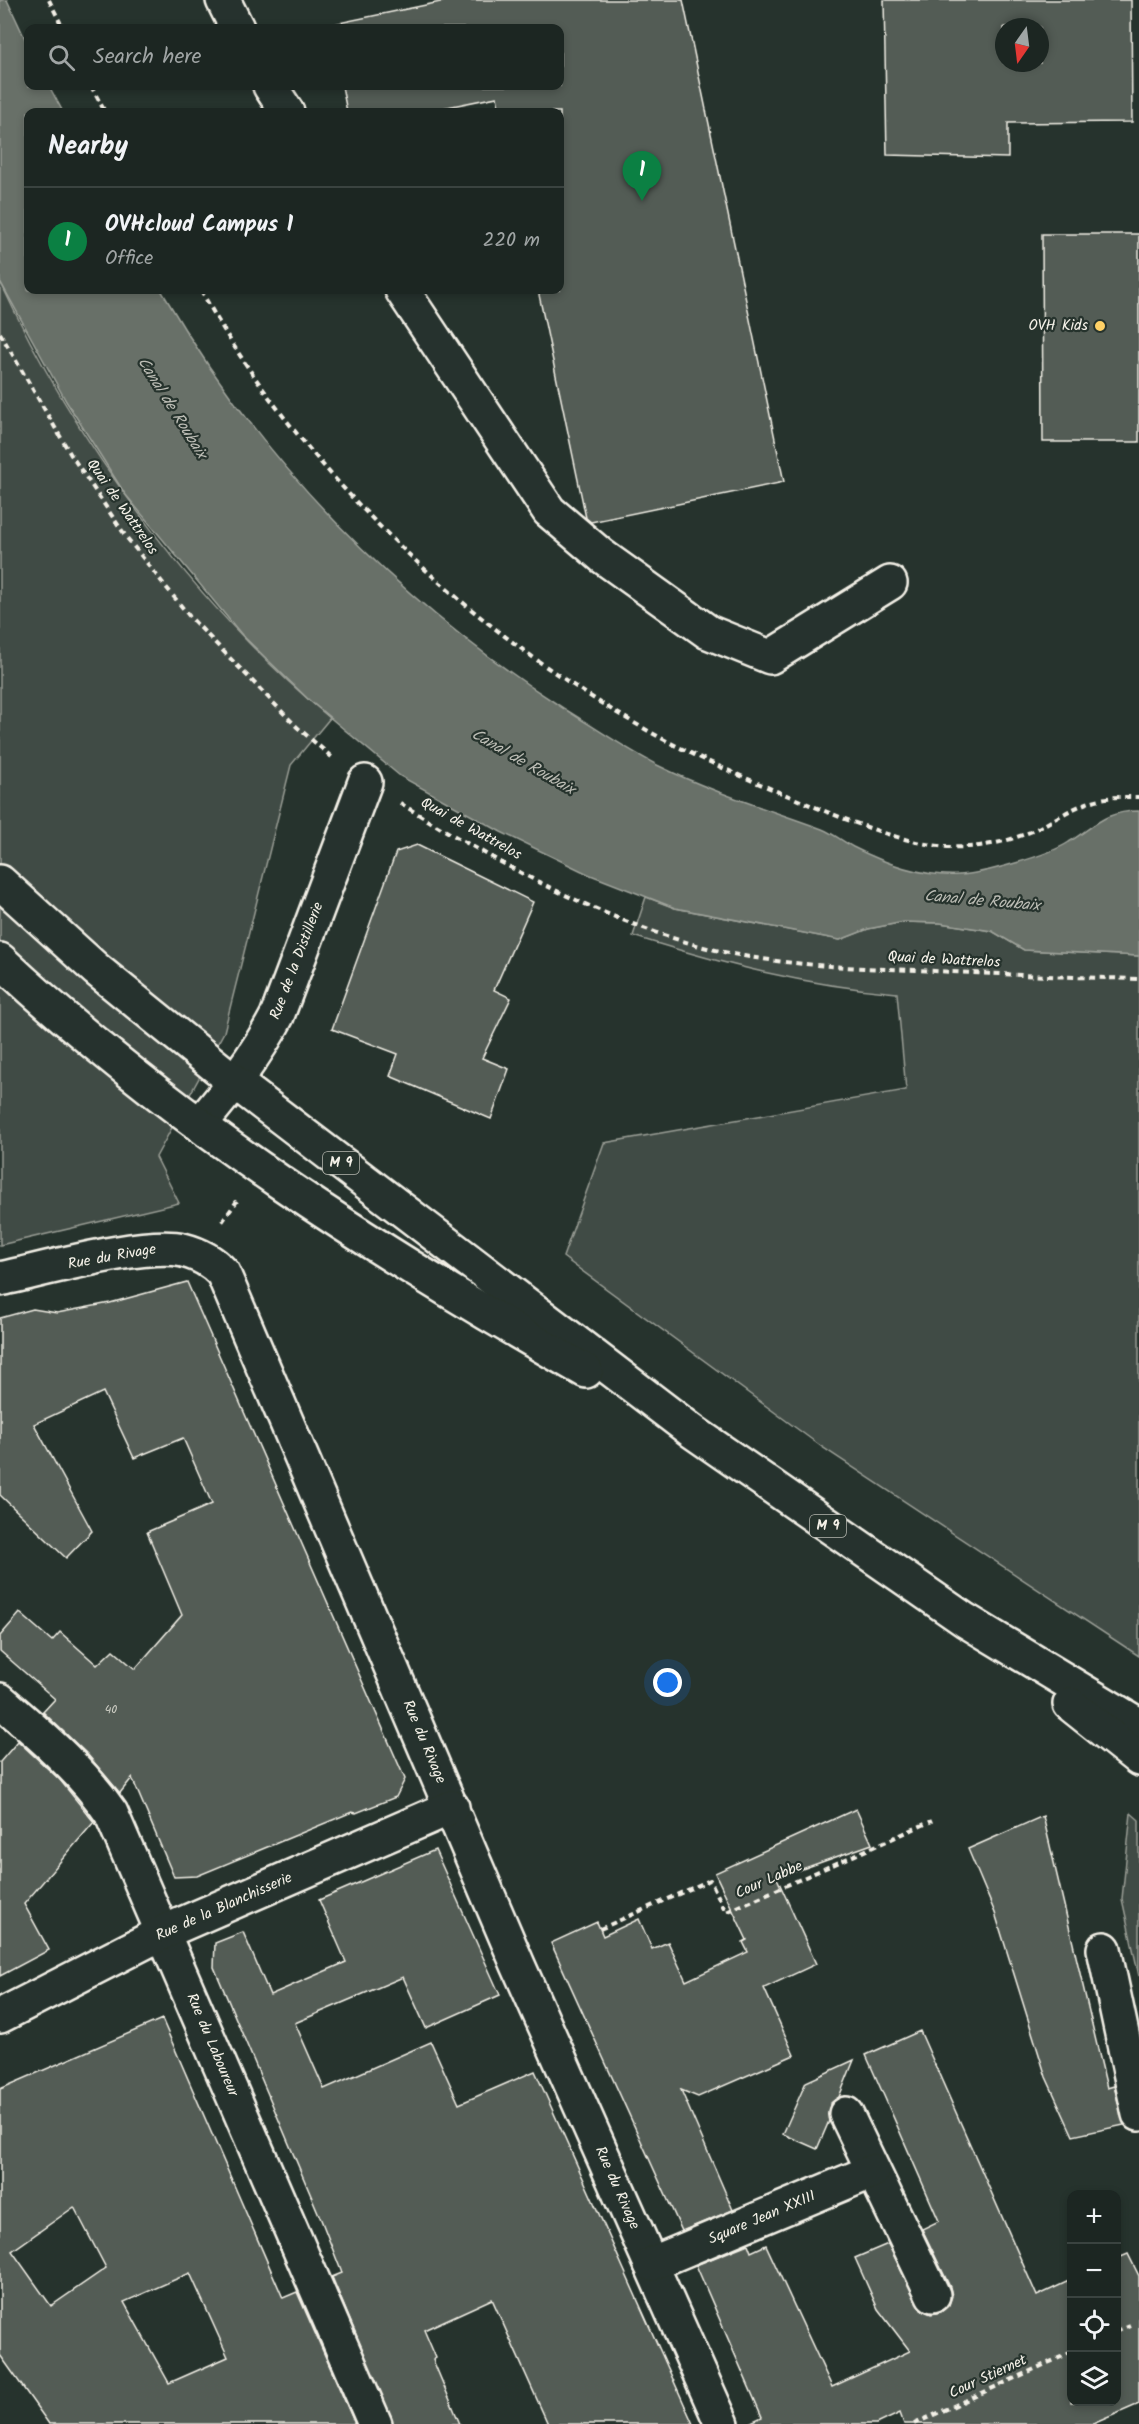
<!DOCTYPE html>
<html lang="en">
<head>
<meta charset="utf-8">
<style>
  :root { --surface:#1c2622; --page:#29322f; --text:#f1f3f6; --muted:#a0a5a5; --line:#3a4340; --accent:#0b8043 }
  body { margin:0; font-family:Kalam,sans-serif; background:var(--page); color:var(--text) }
  .controls { position:absolute; right:18px; bottom:18px; display:grid; overflow:hidden; border-radius:12px; box-shadow:0 3px 9px #0003 }
  .controls button { width:54px; height:54px; display:grid; place-items:center; padding:0; border:0; border-bottom:2px solid var(--line); background:var(--surface); color:var(--text); font:30px sans-serif }
  .compass { position:absolute; left:995px; top:18px; width:54px; height:54px; border-radius:50%; background:var(--surface); box-shadow:0 3px 9px #0003; rotate:194deg }
  .you { position:absolute; left:668px; top:1683px; width:21px; height:21px; margin:-15px; border:4px solid #fff; border-radius:50%; background:#1a73e8; box-shadow:0 0 0 9px #1a73e833 }
  .badge { display:grid; place-items:center; width:39px; height:39px; border-radius:50%; background:var(--accent); color:#fff; font-size:20px; font-weight:700 }
  .pin { position:absolute; translate:-50% -50px; filter:drop-shadow(0 2px 3px #0008) }
  .pin::after { content:''; position:absolute; top:32px; width:21px; height:18px; background:inherit; clip-path:polygon(0 0,100% 0,50% 100%) }
  .list { margin:0; padding:0; list-style:none }
  h2 { display:flex; justify-content:space-between; align-items:center; height:78px; margin:0; padding:0 24px; font-size:26px }
  h2 small { font-size:20px; font-weight:400; color:var(--muted) }
  .list li { display:grid; grid-template-columns:39px 1fr auto; gap:18px; align-items:center; box-sizing:border-box; height:108px; padding:0 24px; border-top:2px solid var(--line) }
  .list b { display:block; font-size:22px; white-space:nowrap }
  .list p { margin:0; font-size:20px; white-space:nowrap; color:var(--muted) }
  .list em { font-size:20px; font-style:normal; color:var(--muted) }
  .icon { flex:none; width:33px; height:33px; fill:none; stroke:currentColor; stroke-width:2; stroke-linecap:round; stroke-linejoin:round }
  .map { position:relative; flex:none; width:1139px; height:2424px; overflow:hidden }
  .search { position:absolute; background:var(--surface); box-shadow:0 3px 9px #0003; left:24px; top:24px; width:540px; height:66px; display:flex; align-items:center; gap:15px; box-sizing:border-box; padding:0 21px; border-radius:12px; color:var(--muted); font-size:22px }
  .panel { position:absolute; background:var(--surface); box-shadow:0 3px 9px #0003; left:24px; top:108px; width:540px; height:186px; border-radius:12px }
  .map>svg:first-child { display:block }
</style>
</head>
<body>
<div class="map">
<svg width="1139" height="2424" viewBox="0 0 1139 2424">
  <rect width="100%" height="100%" fill="#26332d"/>
  <filter id="ink" filterUnits="userSpaceOnUse"><feTurbulence type="fractalNoise" baseFrequency=".0167" numOctaves="2"/><feDisplacementMap in="SourceGraphic" scale="12" xChannelSelector="R" yChannelSelector="G"/><feConvolveMatrix kernelMatrix="1 2 1 2 8 2 1 2 1" color-interpolation-filters="sRGB"/></filter>
  <g filter="url(#ink)">
    <g fill="#414b45" stroke="#9a9e96" stroke-width="1.5">
      <path d="M0 281C74 441 194 605 330 718L291 765 224 1032 156 1157 179 1203 0 1245Z"/>
      <path d="M646 897 675 908 840 940 868 929 904 922 940 923 992 931 1024 950 1139 956V1656L822 1447 563 1257 604 1143 906 1090 897 993C802 985 723 964 633 936Z"/>
      <path d="M1131 1813 1139 1820V1976L1122 1899Z"/>
    </g>
    <path fill="#676f68" stroke="#9fa39b" stroke-width="1.5" d="M0 0H7L28 45V86H49L63 112H28V290H161C260 461 397 601 563 708 594 727 624 748 657 765 709 791 767 809 822 829 834 834 842 841 853 847 884 863 923 877 959 875 982 874 1050 855 1069 842 1096 825 1105 811 1139 811V956L1024 950 992 931 940 923 904 922 868 929 840 940 675 908 588 874 501 832 400 776 309 700 242 635 125 494 66 401 0 281Z"/>
    <g fill="#525c55" stroke="#f4f1e8" stroke-width="1.5" fill-rule="evenodd">
      <path d="M450 0H683L784 482 591 522 586 518 538 290H560V112H500L497 97 423 112H347L342 86H560V28H330L329 25Z"/>
      <path d="M884 0H1131L1132 122 1008 123V158L887 155ZM1004 27H1040V63H1004Z"/>
      <path d="M1042 234H1139V442H1043Z"/>
      <path d="M417 845 533 902 494 990 511 998 482 1058 509 1069 491 1119 390 1076 398 1054 332 1029 396 852Z"/>
      <path d="M187 1282 405 1779 396 1797 356 1813 352 1812 197 1876 174 1877 132 1778 120 1793 87 1754 43 1712 55 1699 0 1651V1636L20 1613 52 1641 60 1632 97 1665 113 1650 135 1669 182 1615 147 1532 212 1504 183 1438 134 1458 103 1392 34 1424 92 1531 66 1558 0 1495V1318L33 1309 57 1313 110 1303Z"/>
      <path d="M18 1741 60 1780 94 1822 24 1904 49 1950 0 1976V1762Z"/>
      <path d="M856 1809 872 1844 777 1878 816 1964 764 1988 794 2055 698 2097 681 2090 733 2210 682 2231 551 1943 597 1922 603 1936 639 1919 652 1949 668 1942 686 1981 748 1952 743 1942 747 1940 715 1873Z"/>
      <path d="M1043 1816 1107 2088 1114 2086 1124 2125 1073 2136 1046 2077 995 1913 968 1849Z"/>
      <path d="M435 1850 500 1995 426 2028 403 1977 295 2023 324 2089 431 2042 459 2104 535 2071 693 2424H548L492 2299 424 2330 436 2358 433 2360 460 2424H393L332 2277 342 2273 320 2217 214 1967 215 1943 243 1932 270 1995 346 1962 319 1900Z"/>
      <path d="M162 2019 283 2298 297 2292 355 2424H49L0 2355V2089ZM74 2207 106 2268 51 2306 12 2251ZM190 2273 228 2357 169 2383 124 2302Z"/>
      <path d="M920 2031 1037 2296 1071 2280V2402H1116V2259L1128 2254 1139 2276V2404L1093 2424H904L900 2413 877 2424H747L762 2417 696 2265 748 2244 751 2252 766 2245 832 2387 910 2351 878 2309 855 2258 888 2244 922 2310 931 2314 941 2312 949 2305 952 2296 950 2287 922 2229 939 2221 866 2055Z"/>
      <path d="M854 2060 839 2097 830 2104 829 2121 817 2149 783 2134 806 2082Z"/>
    </g>
    <g fill="none" stroke-linecap="round" stroke-linejoin="round">
      <g stroke="#f4f1e8" stroke-width="38">
        <g id="minor">
          <path d="M223 0 237 28"/>
          <path d="M270 86 287 112"/>
          <path d="M402 290 549 511 602 556 708 632 770 657 890 583"/>
          <path d="M200 1124C229 1090 256 1056 277 1016L365 782"/>
          <path d="M0 1279C43 1270 144 1241 183 1250 199 1254 212 1261 223 1273L518 1965 722 2424"/>
          <path d="M0 1700C40 1735 81 1769 111 1813L375 2424"/>
          <path d="M1104 1949 1139 2114"/>
          <path d="M0 2016 164 1932 452 1807"/>
          <path d="M846 2114 933 2295"/>
          <path d="M651 2264 873 2171"/>
        </g>
      </g>
      <g stroke="#f4f1e8" stroke-width="38">
        <g id="major">
          <path d="M0 882 97 970 235 1082 692 1431 965 1620 1139 1725"/>
          <path d="M0 960C175 1124 379 1253 586 1371"/>
          <path d="M1070 1704 1139 1759"/>
        </g>
      </g>
      <g stroke="#f4f1e8" stroke-width="4" stroke-dasharray="6 4.5" stroke-linecap="butt">
        <path d="M49 0 63 28"/>
        <path d="M91 86 105 112"/>
        <path d="M201 290C297 469 474 635 652 733 693 756 736 774 779 792 825 811 890 840 939 846 970 850 1002 844 1030 832 1052 822 1070 808 1093 801 1108 796 1124 797 1139 797"/>
        <path d="M0 333 71 455 127 538 190 617 297 727 334 759"/>
        <path d="M400 803C501 866 627 935 744 956 800 966 859 968 916 970 990 974 1065 977 1139 979"/>
        <path d="M222 1222 237 1201"/>
        <path d="M600 1929 710 1880 726 1912 932 1821"/>
        <path d="M1116 2331 1130 2325"/>
        <path d="M914 2424 1072 2352"/>
      </g>
      <use href="#minor" stroke="#26332d" stroke-width="33"/>
      <use href="#major" stroke="#26332d" stroke-width="33"/>
    </g>
  </g>
  <circle fill="#ffd166" stroke="#26332d" stroke-width="2" cx="1100" cy="326" r="6"/>
  <g text-anchor="middle" dominant-baseline="central" stroke-width="4.5" stroke-linejoin="round" paint-order="stroke">
    <g font-size="12" fill="#ccccc3">
      <text x="111" y="1709">40</text>
    </g>
    <g fill="#26332d" stroke="#b6b8b0" stroke-width="1.5">
      <rect x="323" y="1152" width="36" height="22" rx="4.5"/>
      <rect x="810" y="1515" width="36" height="22" rx="4.5"/>
    </g>
    <g font-size="14" font-weight="bold" fill="#f4f1e8">
      <text x="341" y="1163">M 9</text>
      <text x="828" y="1526">M 9</text>
    </g>
    <g font-size="15" fill="#f4f1e8" stroke="#26332d" text-anchor="end">
      <text x="1088" y="326">OVH Kids</text>
    </g>
    <g font-size="15" fill="#f4f1e8" stroke="#26332d">
      <text transform="translate(122 507) rotate(55)">Quai de Wattrelos</text>
      <text transform="translate(471 829) rotate(29)">Quai de Wattrelos</text>
      <text transform="translate(944 960) rotate(3)">Quai de Wattrelos</text>
      <text transform="translate(297 961) rotate(-69)">Rue de la Distillerie</text>
      <text transform="translate(112 1257) rotate(-10)">Rue du Rivage</text>
      <text transform="translate(424 1742) rotate(67)">Rue du Rivage</text>
      <text transform="translate(769 1880) rotate(-24)">Cour Labbe</text>
      <text transform="translate(224 1907) rotate(-24)">Rue de la Blanchisserie</text>
      <text transform="translate(212 2045) rotate(67)">Rue du Laboureur</text>
      <text transform="translate(617 2188) rotate(66)">Rue du Rivage</text>
      <text transform="translate(762 2218) rotate(-23)">Square Jean XXIII</text>
      <text transform="translate(988 2377) rotate(-25)">Cour Stiernet</text>
    </g>
    <g font-size="16" font-style="italic" fill="#bcbdb5" stroke="#26332d">
      <text transform="translate(172 408) rotate(58)">Canal de Roubaix</text>
      <text transform="translate(523 762) rotate(30)">Canal de Roubaix</text>
      <text transform="translate(982 901) rotate(5)">Canal de Roubaix</text>
    </g>
  </g>
</svg>
<div class="controls">
<button>+</button>
<button>−</button>
<button><svg class="icon" aria-label="locate" viewBox="0 0 24 24"><circle cx="12" cy="12" r="6"/><path d="M12 2v4M12 18v4M2 12h4M18 12h4"/></svg></button>
<button><svg class="icon" aria-label="layers" viewBox="0 0 24 24"><path d="M12 4l9 5-9 5-9-5zM3 14l9 5 9-5"/></svg></button>
</div>
<svg class="compass" viewBox="-18 -18 36 36"><path d="M0-13l5 13h-10z" fill="#e53935"/><path d="M0 13l5-13h-10z" fill="#a0a5a5"/></svg>
<div class="you"></div>
<div class="pin badge" style="left:642px;top:201px">1</div>
<div class="search"><svg class="icon" aria-label="search" viewBox="0 0 24 24"><circle cx="10" cy="10" r="6"/><path d="M15 15l6 6"/></svg>Search here</div>
<section class="panel">
<h2>Nearby<small></small></h2>
<ul class="list">
<li><span class="badge">1</span><div><b>OVHcloud Campus 1</b><p>Office</p></div><em>220 m</em></li>
</ul>
</section>
</div>
</body>
</html>
